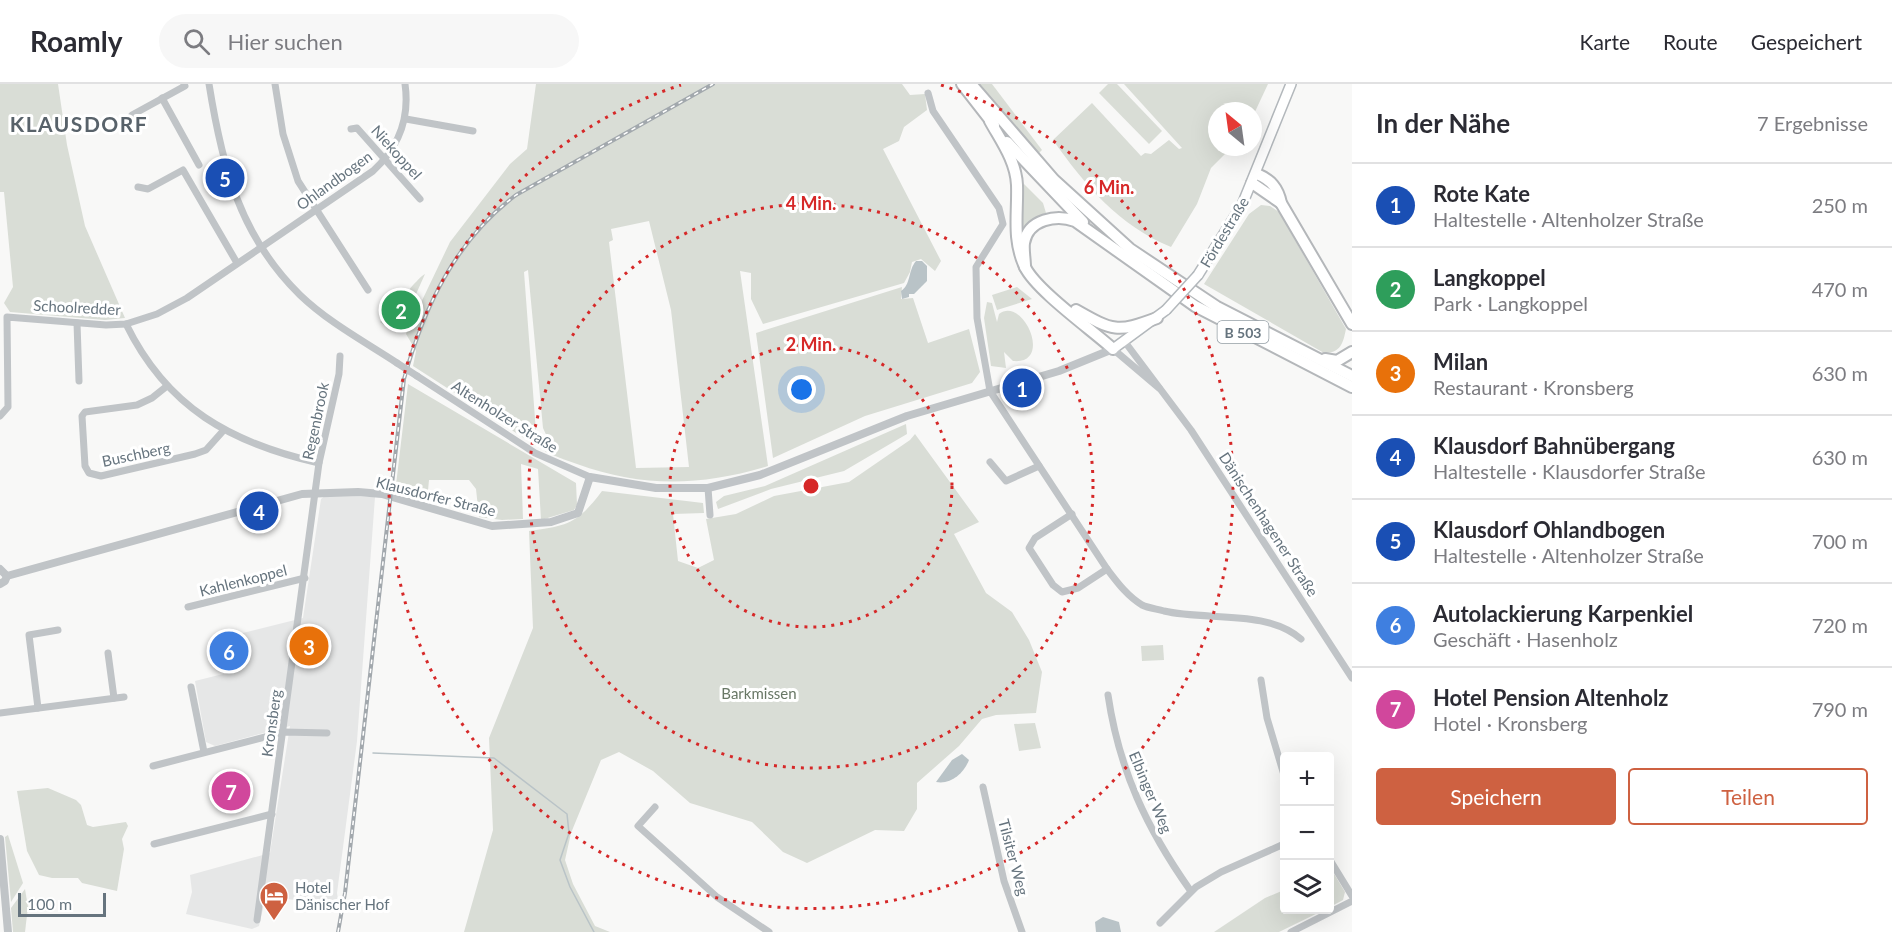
<!DOCTYPE html>
<html lang="de">
<head>
<meta charset="utf-8">
<style>
  :root { --surface:#fff; --page:#f7f7f7; --text:#2b2b33; --muted:#7c7c81; --line:#e1e1e2; --accent:#ce6141 }
  body { margin:0; font-family:Lato,sans-serif; background:var(--page); color:var(--text) }
  .controls { position:absolute; right:18px; bottom:18px; display:grid; overflow:hidden; border-radius:6px; box-shadow:0 6px 24px #0002 }
  .controls button { width:54px; height:54px; display:grid; place-items:center; padding:0; border:0; border-bottom:2px solid var(--line); background:var(--surface); color:var(--text); font:30px sans-serif }
  .compass { position:absolute; left:1208px; top:18px; width:54px; height:54px; border-radius:50%; background:var(--surface); box-shadow:0 6px 24px #0002; rotate:331deg }
  .scale { position:absolute; left:18px; bottom:15px; width:88px; box-sizing:border-box; padding-left:6px; border:3px solid #66747e; border-top:0; font-size:16px; line-height:21px; white-space:nowrap; color:#66747e; -webkit-text-stroke:4px #fff; paint-order:stroke }
  .you { position:absolute; left:802px; top:306px; width:21px; height:21px; margin:-15px; border:4px solid #fff; border-radius:50%; background:#1a73e8; box-shadow:0 0 0 9px #1a73e833 }
  .badge { display:grid; place-items:center; width:39px; height:39px; border-radius:50%; background:var(--accent); color:#fff; font-size:20px; font-weight:700 }
  .pin { position:absolute; translate:-50% -50%; border:3px solid #fff; box-shadow:0 2px 6px #0006 }
  .list { margin:0; padding:0; list-style:none }
  h2 { display:flex; justify-content:space-between; align-items:center; height:78px; margin:0; padding:0 24px; font-size:26px }
  h2 small { font-size:20px; font-weight:400; color:var(--muted) }
  .list li { display:grid; grid-template-columns:39px 1fr auto; gap:18px; align-items:center; box-sizing:border-box; height:84px; padding:0 24px; border-top:2px solid var(--line) }
  .list b { display:block; font-size:22px; white-space:nowrap }
  .list p { margin:0; font-size:20px; white-space:nowrap; color:var(--muted) }
  .list em { font-size:20px; font-style:normal; color:var(--muted) }
  .actions { display:flex; gap:12px; padding:18px 24px }
  .actions a { flex:1; padding:14px 0; border:2px solid var(--accent); border-radius:6px; text-align:center; font-size:21px; color:var(--accent) }
  .actions .main { background:var(--accent); color:#fff }
  .icon { flex:none; width:33px; height:33px; fill:none; stroke:currentColor; stroke-width:2; stroke-linecap:round; stroke-linejoin:round }
  .map { position:relative; flex:none; width:1352px; height:848px; overflow:hidden }
  header { display:flex; align-items:center; gap:36px; box-sizing:border-box; height:84px; padding:0 30px; background:var(--surface); border-bottom:2px solid var(--line) }
  header strong { font-size:28px }
  nav { display:flex; gap:33px; margin-inline-start:auto; font-size:21px }
  .search { width:420px; height:54px; background:var(--page); display:flex; align-items:center; gap:15px; box-sizing:border-box; padding:0 21px; border-radius:33px; color:var(--muted); font-size:22px }
  main { display:flex }
  aside { flex:1; background:var(--surface) }
  .map>svg:first-child { display:block }
</style>
</head>
<body>
<header>
<strong>Roamly</strong>
<div class="search"><svg class="icon" aria-label="search" viewBox="0 0 24 24"><circle cx="10" cy="10" r="6"/><path d="M15 15l6 6"/></svg>Hier suchen</div>
<nav><a>Karte</a><a>Route</a><a>Gespeichert</a></nav>
</header>
<main>
<div class="map">
<svg width="1352" height="848" viewBox="0 0 1352 848">
  <rect width="100%" height="100%" fill="#f8f8f7"/>
  <path fill="#e6e7e7" d="M326 411 375 413 357 657 337 809 339 822 266 812 259 842 252 845 186 830 192 808 190 791 270 769 290 642 215 662 206 658 195 597 227 589 219 555 303 534 321 415Z"/>
  <g fill="#d9ddd6" fill-rule="evenodd">
    <path d="M0 0H58L67 61 85 142 125 234 105 236 10 228 4 219 13 203 4 108H0Z"/>
    <path d="M536 0H902L910 11 925 10 927 26 904 43 899 57 883 65 941 177 935 187 921 175 912 178 910 188 904 199 763 240 751 215V189L740 187 768 382C702 402 643 404 577 380 566 376 553 372 543 366 500 339 457 310 413 282L416 267 406 250 450 158 510 80 527 65ZM649 137 671 226 689 383 636 384 609 158 613 156 611 145ZM528 186 543 344 549 357 536 348 524 188Z"/>
    <path d="M976 0H992L1042 66 1037 71Z"/>
    <path d="M1108 0H1117L1162 47 1149 60 1099 9Z"/>
    <path d="M1124 0H1268L1253 32V27H1217V63H1232L1211 84 1197 120 1171 163C1119 142 1084 100 1053 56L1092 19 1141 72 1145 69 1151 70 1169 56 1179 65 1182 64Z"/>
    <path d="M1024 100 1043 119 1046 129 1032 136 1022 151Z"/>
    <path d="M1261 121 1270 122 1279 128 1346 245C1343 259 1341 269 1324 269L1204 200 1249 130Z"/>
    <path d="M425 190 400 246 390 245 380 238C389 230 418 193 425 190Z"/>
    <path d="M902 203 901 215 913 214 928 259 969 245 980 288 972 299 865 332 773 374 756 249Z"/>
    <path d="M1017 203 1032 215 997 226 992 211Z"/>
    <path d="M987 218 992 219 997 238 999 230C1023 211 1054 281 1013 277L1004 268 1006 284 991 282 984 234Z"/>
    <path d="M408 300 576 399 577 421 574 426 541 436 538 385 521 380 523 435 502 436 479 433 476 405 469 396H429L427 417 395 409Z"/>
    <path d="M906 340 907 350 844 387 771 405 718 425 716 418 724 412 765 402Z"/>
    <path d="M915 350 979 438 954 450 986 509 1012 528 1029 556 1042 588 1036 629 996 631 982 635 959 662 917 699V725L904 747 875 746 807 779 783 768 752 738 690 719 653 687 619 668 601 676 571 749 565 776 573 800 595 842 610 848H464L493 746 489 654 533 544 529 447C568 442 578 439 602 407L703 419 704 429 673 430 678 477 698 484 714 476 706 435 736 430 774 412 849 398 910 356Z"/>
    <path d="M1163 561 1164 576 1142 577 1141 562Z"/>
    <path d="M1035 639 1041 664 1019 667 1014 640Z"/>
    <path d="M48 704 76 716 81 721 87 741 93 743 126 738 128 742 122 755 124 765 117 807 82 799 78 794H52L39 791 27 767 17 707Z"/>
    <path d="M8 751 23 799 11 818 5 753Z"/>
    <path d="M1330 783 1345 808 1343 816 1330 823Z"/>
    <path d="M25 805 28 823 25 848H13L11 824Z"/>
    <path d="M1284 806V826H1324L1279 848H1214L1265 814Z"/>
  </g>
  <g fill="#b9c3c7">
    <path d="M922 177 927 182V197L914 210H909V213L902 215 901 207C911 201 908 186 916 177Z"/>
    <path d="M962 670 969 676C964 689 951 701 936 698L952 676Z"/>
    <path d="M1103 833 1119 838 1121 848H1096L1095 838Z"/>
  </g>
  <g fill="none" stroke-linecap="round" stroke-linejoin="round">
    <path stroke="#b9c3c7" stroke-width="1.5" d="M373 669 494 674 567 730 569 749 560 776 570 803 594 848"/>
    <g stroke="#b3b8bc" stroke-width="12">
      <g id="secondary">
        <path d="M1198 191 1242 121 1291 0"/>
        <path d="M1113 265 1166 226"/>
      </g>
    </g>
    <g stroke="#b4b7ba" stroke-width="14">
      <g id="trunk">
        <path d="M962 0 994 41"/>
        <path d="M971 0 1054 96 1130 165 1217 223 1352 292"/>
        <path d="M990 37C1001 57 1016 77 1017 101 1018 130 1012 155 1025 183 1036 206 1092 246 1113 265"/>
        <path d="M1007 58 1083 138"/>
        <path d="M1257 90C1271 96 1278 104 1281 119L1352 240"/>
        <path d="M1252 99 1281 119"/>
        <path d="M1025 183C1025 175 1023 166 1024 159 1028 135 1057 130 1075 137L1195 222 1352 303"/>
        <path d="M1076 226C1113 247 1117 249 1157 234"/>
        <path d="M1325 275 1337 277 1352 268"/>
      </g>
    </g>
    <g stroke="#c0c4c7" stroke-width="7">
      <path d="M209 0C222 81 239 151 300 211 328 238 365 258 397 279"/>
      <path d="M275 0 283 50 298 97 368 206"/>
      <path d="M928 9 933 27 999 124 1003 140 976 183 977 234 990 307 1107 485C1117 498 1127 512 1142 521 1148 524 1157 525 1164 527 1206 537 1267 525 1301 555"/>
      <path d="M162 14 199 81"/>
      <path d="M132 31 185 2 184 0"/>
      <path d="M406 35 473 47"/>
      <path d="M351 45 357 44 420 115"/>
      <path d="M138 103 148 105 183 86 237 179"/>
      <path d="M77 239 79 297"/>
      <path d="M126 240C167 324 231 359 319 379"/>
      <path d="M1125 258 1191 346 1352 594"/>
      <path d="M1113 265 1159 304"/>
      <path d="M417 292 535 369 590 393"/>
      <path d="M167 302 152 314 137 321 85 328 82 332 85 382 89 389 101 392 195 370 206 366 223 347"/>
      <path d="M0 332 8 323 7 233 106 241 126 240 157 230 187 214 373 87C399 63 410 35 405 0"/>
      <path d="M990 378 1006 397 1039 382"/>
      <path d="M708 404 710 431"/>
      <path d="M1072 430 1035 454 1029 464 1053 501 1062 508 1078 504 1107 485"/>
      <path d="M188 523 305 494"/>
      <path d="M108 569 114 614"/>
      <path d="M1261 596 1267 634 1284 691"/>
      <path d="M191 603 204 668"/>
      <path d="M1108 611C1119 686 1147 745 1190 806"/>
      <path d="M38 624 29 551 58 546"/>
      <path d="M0 629 124 613"/>
      <path d="M153 682 284 648 327 649"/>
      <path d="M983 703 1004 797 1022 848"/>
      <path d="M655 723 638 742 717 813 769 848"/>
      <path d="M154 760 272 730"/>
      <path d="M1330 776 1352 812"/>
      <path d="M257 836 319 379 339 290 340 272"/>
      <path d="M1160 839 1196 803 1221 788 1284 760"/>
      <path d="M1291 848 1352 817"/>
    </g>
    <g stroke="#c0c4c7" stroke-width="8">
      <path d="M0 485 7 492"/>
      <path d="M7 492 302 410 358 408 382 410 492 442 551 438 578 429 590 393 656 404H708L760 391 907 332 1059 287 1113 265"/>
      <path d="M0 500 5 497 7 492"/>
      <path d="M0 755 8 848"/>
    </g>
    <use href="#secondary" stroke="#fff" stroke-width="9"/>
    <use href="#trunk" stroke="#fff" stroke-width="10"/>
    <g stroke="#a2a8ad" stroke-width="4">
      <path id="rail" d="M338 848 345 809 404 295C424 223 455 157 516 111L713 0"/>
    </g>
    <use href="#rail" stroke="#fff" stroke-width="1.5" stroke-dasharray="4.5" stroke-linecap="butt"/>
    <g stroke="#b3b8bc" stroke-width="12" stroke-linecap="butt">
      <path id="secondary-bridge" d="M1166 226 1198 191"/>
    </g>
    <path stroke="#c0c4c7" stroke-width="7" d="M397 279 417 292"/>
    <use href="#secondary-bridge" stroke="#fff" stroke-width="9"/>
  </g>
  <g fill="none" stroke="#d62828" stroke-width="3" stroke-dasharray="3 6">
    <circle cx="811" cy="402" r="141"/>
    <circle cx="811" cy="402" r="282"/>
    <path d="M941 1A422 422 0 1 1 681 1"/>
  </g>
  <defs>
    <g id="hotel-pin" transform="scale(1.5)"><path d="M0 17L-7.5 6A9.5 9.5 0 1 1 7.5 6Z" fill="#ce6141" stroke="#fff"/><path d="M-6-4.5h1.5V1H6V5H4.5V3h-9V5H-6ZM-4 0a1.8 1.8 0 1 1 3.6 0ZM.5 0V-2.5h3Q6-2.5 6 0Z" fill="#fff"/></g>
  </defs>
  <g fill-rule="evenodd">
    <use href="#hotel-pin" x="274" y="812"/>
  </g>
  <g text-anchor="middle" dominant-baseline="central" stroke-width="6" stroke-linejoin="round" paint-order="stroke">
    <rect fill="#fff" stroke="#949ea5" stroke-width="1.5" x="1217.5" y="237" width="51" height="22" rx="4.5"/>
    <g font-size="14" font-weight="bold" fill="#66747e">
      <text x="1243" y="248">B 503</text>
    </g>
    <g font-size="15" fill="#66747e" stroke="#fff">
      <text transform="translate(397 68) rotate(48)">Niekoppel</text>
      <text transform="translate(334 96) rotate(-36)">Ohlandbogen</text>
      <text transform="translate(1224 148) rotate(-59)">Fördestraße</text>
      <text transform="translate(77 223) rotate(3)">Schoolredder</text>
      <text transform="translate(505 332) rotate(32)">Altenholzer Straße</text>
      <text transform="translate(315 337) rotate(-78)">Regenbrook</text>
      <text transform="translate(136 370) rotate(-12)">Buschberg</text>
      <text transform="translate(436 412) rotate(14)">Klausdorfer Straße</text>
      <text transform="translate(1269 440) rotate(57)">Dänischenhagener Straße</text>
      <text transform="translate(243 496) rotate(-14)">Kahlenkoppel</text>
      <text transform="translate(271 639) rotate(-82)">Kronsberg</text>
      <text transform="translate(1151 708) rotate(67)">Elbinger Weg</text>
      <text transform="translate(1014 773) rotate(75)">Tilsiter Weg</text>
    </g>
    <g font-size="15" fill="#687765" stroke="#fff">
      <text x="759" y="609">Barkmissen</text>
    </g>
    <g font-size="15" fill="#66747e" stroke="#fff" text-anchor="start">
      <text x="295" y="803">Hotel<tspan x="295" dy="17">Dänischer Hof</tspan></text>
    </g>
    <g font-size="21" font-weight="bold" letter-spacing="1.5" fill="#58626a" stroke="#fff">
      <text x="79" y="39">KLAUSDORF</text>
    </g>
  </g>
  <circle cx="811" cy="402" r="9" fill="#d62828" stroke="#fff" stroke-width="3"/>
  <g font-size="18" text-anchor="middle" font-weight="bold" fill="#d62828" stroke="#fff" stroke-width="6" stroke-linejoin="round" paint-order="stroke">
    <text x="1109" y="110">6 Min.</text>
    <text x="811" y="126">4 Min.</text>
    <text x="811" y="267">2 Min.</text>
  </g>
</svg>
<div class="controls">
<button>+</button>
<button>−</button>
<button><svg class="icon" aria-label="layers" viewBox="0 0 24 24"><path d="M12 4l9 5-9 5-9-5zM3 14l9 5 9-5"/></svg></button>
</div>
<svg class="compass" viewBox="-18 -18 36 36"><path d="M0-13l5 13h-10z" fill="#e53935"/><path d="M0 13l5-13h-10z" fill="#7c7c81"/></svg>
<div class="scale">100 m</div>
<div class="you"></div>
<div class="pin badge" style="left:1022px;top:304px;background:#1a4fb4">1</div>
<div class="pin badge" style="left:401px;top:226px;background:#2e9e5b">2</div>
<div class="pin badge" style="left:309px;top:562px;background:#e8710a">3</div>
<div class="pin badge" style="left:259px;top:427px;background:#1a4fb4">4</div>
<div class="pin badge" style="left:225px;top:94px;background:#1a4fb4">5</div>
<div class="pin badge" style="left:229px;top:567px;background:#3f7fe0">6</div>
<div class="pin badge" style="left:231px;top:707px;background:#d1479c">7</div>
</div>
<aside>
<h2>In der Nähe<small>7 Ergebnisse</small></h2>
<ul class="list">
<li><span class="badge" style="background:#1a4fb4">1</span><div><b>Rote Kate</b><p>Haltestelle · Altenholzer Straße</p></div><em>250 m</em></li>
<li><span class="badge" style="background:#2e9e5b">2</span><div><b>Langkoppel</b><p>Park · Langkoppel</p></div><em>470 m</em></li>
<li><span class="badge" style="background:#e8710a">3</span><div><b>Milan</b><p>Restaurant · Kronsberg</p></div><em>630 m</em></li>
<li><span class="badge" style="background:#1a4fb4">4</span><div><b>Klausdorf Bahnübergang</b><p>Haltestelle · Klausdorfer Straße</p></div><em>630 m</em></li>
<li><span class="badge" style="background:#1a4fb4">5</span><div><b>Klausdorf Ohlandbogen</b><p>Haltestelle · Altenholzer Straße</p></div><em>700 m</em></li>
<li><span class="badge" style="background:#3f7fe0">6</span><div><b>Autolackierung Karpenkiel</b><p>Geschäft · Hasenholz</p></div><em>720 m</em></li>
<li><span class="badge" style="background:#d1479c">7</span><div><b>Hotel Pension Altenholz</b><p>Hotel · Kronsberg</p></div><em>790 m</em></li>
</ul>
<div class="actions"><a class="main">Speichern</a><a>Teilen</a></div>
</aside>
</main>
</body>
</html>
